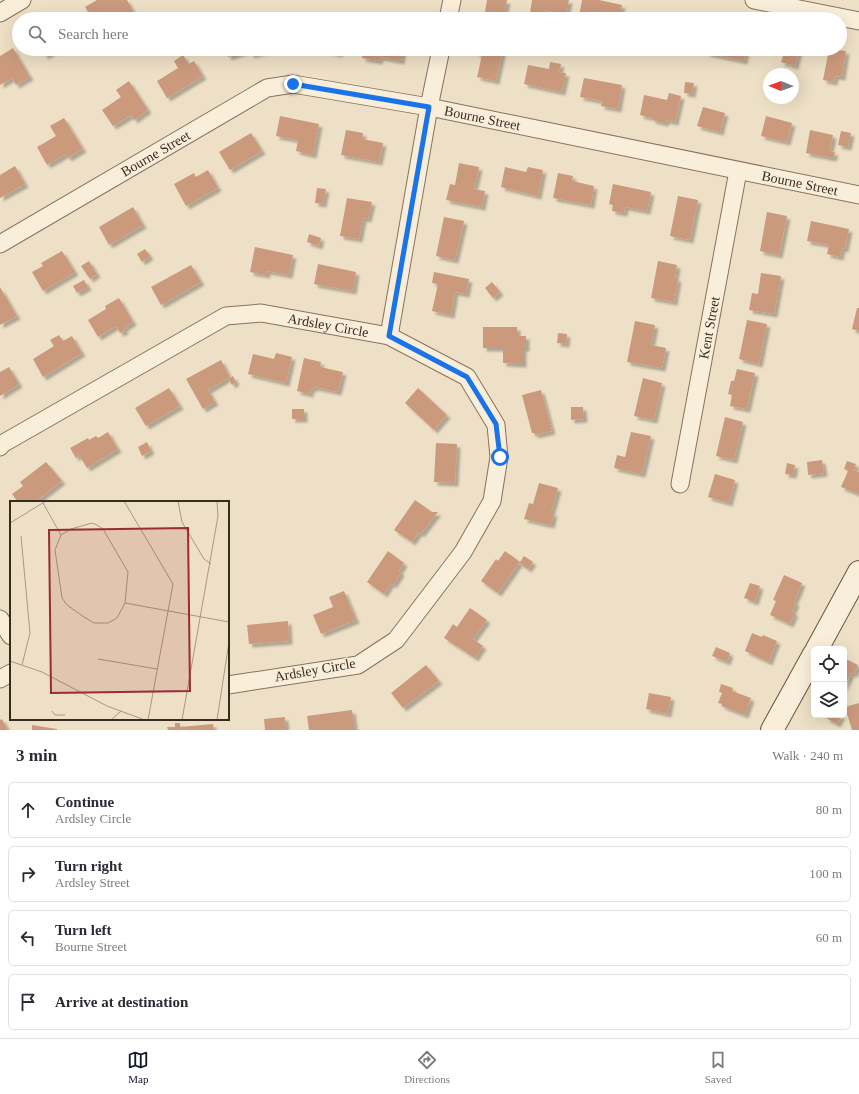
<!DOCTYPE html>
<html lang="en">
<head>
<meta charset="utf-8">
<style>
  :root { --surface:#fff; --page:#f2f2f3; --text:#2b2b33; --muted:#7c7c81; --line:#e1e1e2; --accent:#111827 }
  body { margin:0; font-family:"Times New Roman",serif; background:var(--page); color:var(--text) }
  .controls { position:absolute; right:12px; bottom:12px; display:grid; overflow:hidden; border-radius:6px; box-shadow:0 4px 16px #0002 }
  .controls button { width:36px; height:36px; display:grid; place-items:center; padding:0; border:0; border-bottom:1px solid var(--line); background:var(--surface); color:var(--text); font:20px sans-serif }
  .compass { position:absolute; left:763px; top:68px; width:36px; height:36px; border-radius:50%; background:var(--surface); box-shadow:0 4px 16px #0002; rotate:271deg }
  .stop { position:absolute; width:12px; height:12px; margin:-9px; border:3px solid #1a73e8; border-radius:50%; background:#fff }
  .stop.end { background:#1a73e8; border-color:#fff; box-shadow:0 1px 4px #0008 }
  .list { margin:0; padding:0; list-style:none }
  h2 { display:flex; justify-content:space-between; align-items:center; height:52px; margin:0; padding:0 16px; font-size:17px }
  h2 small { font-size:13px; font-weight:400; color:var(--muted) }
  .list li { display:grid; grid-template-columns:26px 1fr auto; gap:12px; align-items:center; box-sizing:border-box; height:56px; margin:0 8px 8px; padding:0 8px; border:1px solid var(--line); border-radius:6px }
  .list b { display:block; font-size:15px; white-space:nowrap }
  .list p { margin:0; font-size:13px; white-space:nowrap; color:var(--muted) }
  .list em { font-size:13px; font-style:normal; color:var(--muted) }
  .icon { flex:none; width:22px; height:22px; fill:none; stroke:currentColor; stroke-width:2; stroke-linecap:round; stroke-linejoin:round }
  .map { position:relative; flex:none; width:859px; height:730px; overflow:hidden }
  .search { position:absolute; background:var(--surface); box-shadow:0 4px 16px #0002; left:12px; right:12px; top:12px; height:44px; display:flex; align-items:center; gap:10px; box-sizing:border-box; padding:0 14px; border-radius:22px; color:var(--muted); font-size:15px }
  .sheet { height:308px; background:var(--surface) }
  nav { display:flex; justify-content:space-around; align-items:center; box-sizing:border-box; height:56px; border-top:1px solid var(--line); background:var(--surface); font-size:11px; color:var(--muted) }
  nav a { display:grid; justify-items:center; gap:2px }
  nav .on { color:var(--accent) }
  .map>svg:first-child { display:block }
</style>
</head>
<body>
<div class="map">
<svg width="859" height="730" viewBox="0 0 859 730">
  <defs>
    <filter id="shadow"><feDropShadow dx="3.5" dy="3.5" stdDeviation="1" flood-color="#0004"/></filter>
  </defs>
  <rect width="100%" height="100%" fill="#eee0c6"/>
  <g fill="#cb9a7d" filter="url(#shadow)">
    <path d="M97 0H127L133 11 120 18 117 12 105 19H92L85 7Z"/>
    <path d="M487 0H507L503 19 484 17Z"/>
    <path d="M532 0H569L566 15 544 10 543 16 530 13Z"/>
    <path d="M582 0H599L622 5 619 19H590L579 17Z"/>
    <path d="M13 48 30 77 16 85 12 78 0 85V56Z"/>
    <path d="M41 49H57L45 56Z"/>
    <path d="M226 49H267V50L251 55 249 50 228 57Z"/>
    <path d="M318 49H340L339 54Z"/>
    <path d="M364 49H403L401 61 380 57 379 61 362 58Z"/>
    <path d="M477 49H503L496 81 477 77 482 55 476 54Z"/>
    <path d="M707 49H746L744 61 706 53Z"/>
    <path d="M785 49H803L802 51 799 50 795 66 781 62Z"/>
    <path d="M829 49 846 51 842 77 835 76 834 82 823 80Z"/>
    <path d="M183 55 189 64 194 61 203 76 167 98 157 81 178 68 174 61Z"/>
    <path d="M550 62 561 64 559 72 566 73 562 92 524 84 528 65 549 69Z"/>
    <path d="M584 78 622 85 618 109 601 106 602 101 580 97Z"/>
    <path d="M129 81 148 110 134 120 131 115 113 126 102 110 121 97 116 90Z"/>
    <path d="M685 82 694 83 692 94 684 93Z"/>
    <path d="M669 93 681 96 675 122 666 120 665 123 652 120 653 118 640 115 644 95 667 100Z"/>
    <path d="M703 107 725 113 720 132 697 126Z"/>
    <path d="M280 116 319 124 313 155 296 151 298 140 276 136Z"/>
    <path d="M766 116 792 123 787 142 761 136Z"/>
    <path d="M64 118 83 149 68 158 66 154 47 165 37 147 56 136 50 126Z"/>
    <path d="M346 130 363 133 362 139 383 143 379 162 341 155Z"/>
    <path d="M810 130 833 135 830 151 835 152 833 158 806 153Z"/>
    <path d="M841 131 851 133 848 147 838 145Z"/>
    <path d="M251 133 262 151 230 170 219 152Z"/>
    <path d="M459 163 479 167 474 189 485 191 482 207 446 200 450 184 455 185Z"/>
    <path d="M15 166 25 184 0 198V175Z"/>
    <path d="M505 167 526 172 528 167 543 170 538 196 501 187Z"/>
    <path d="M208 170 218 188 186 206 174 184 194 173 196 177Z"/>
    <path d="M558 173 573 176 572 181 594 186 591 205 553 198Z"/>
    <path d="M613 184 651 192 647 211 625 207 624 213 612 211 613 205 609 204Z"/>
    <path d="M317 188 326 189 323 204 315 203Z"/>
    <path d="M678 196 698 200 690 240 670 236Z"/>
    <path d="M347 198 372 202 368 219 363 218 359 239 340 236Z"/>
    <path d="M133 207 143 225 109 245 99 227Z"/>
    <path d="M767 212 787 216 779 255 760 251Z"/>
    <path d="M444 217 464 221 455 260 436 256Z"/>
    <path d="M811 221 849 229 845 249 842 248 840 257 827 254 829 245 807 241Z"/>
    <path d="M309 234 321 238 319 246 307 242Z"/>
    <path d="M255 247 293 255 289 275 267 271V275L250 272Z"/>
    <path d="M145 249 150 256 142 262 137 254Z"/>
    <path d="M62 251 75 272 43 291 32 272 43 266 41 263Z"/>
    <path d="M89 261 97 274 90 279 81 266Z"/>
    <path d="M658 261 677 265 675 278 678 279 674 302 651 298Z"/>
    <path d="M318 264 356 272 353 291 314 284Z"/>
    <path d="M191 265 201 282 161 305 151 287Z"/>
    <path d="M434 272 469 279 466 294 455 292 451 315 432 311 438 284 432 283Z"/>
    <path d="M761 273 781 276 774 314 749 310 752 293 758 294Z"/>
    <path d="M84 280 88 287 77 293 73 286Z"/>
    <path d="M492 282 500 292 493 298 485 288Z"/>
    <path d="M0 287 17 316 0 325Z"/>
    <path d="M119 298 133 322 124 328 125 331 120 333 116 326 98 337 88 320 106 309 105 306Z"/>
    <path d="M857 308H859V331L852 329Z"/>
    <path d="M747 320 767 324 759 364 739 359Z"/>
    <path d="M635 321 655 325 651 345 666 348 662 368 627 362Z"/>
    <path d="M483 327H517V336H526V348H523V364L503 363V348H483Z"/>
    <path d="M558 333 567 334 566 344 557 343Z"/>
    <path d="M59 335 63 341 72 336 82 353 43 377 33 359 54 346 50 340Z"/>
    <path d="M276 353 292 357 286 383 248 374 253 354 274 359Z"/>
    <path d="M304 358 321 362 320 367 343 372 338 392 314 387V389L311 388 310 394 297 391Z"/>
    <path d="M221 360 230 378 233 376 236 382 232 385 228 378 208 390 215 402 203 409 186 379Z"/>
    <path d="M9 367 19 384 0 396V372Z"/>
    <path d="M737 369 755 373 747 409 730 406 732 395 728 394 731 381H734Z"/>
    <path d="M643 378 662 383 654 420 634 416Z"/>
    <path d="M169 388 180 406 146 426 135 408Z"/>
    <path d="M418 388 447 415 434 430 405 403Z"/>
    <path d="M541 390 552 431 535 435V433H532L522 395Z"/>
    <path d="M571 407H583L584 419 571 420Z"/>
    <rect x="292" y="409" width="12" height="10"/>
    <path d="M725 417 743 422 734 460 716 456Z"/>
    <path d="M108 432 118 449 87 468 79 455 76 458 70 448 88 438 89 440 96 436 98 438Z"/>
    <path d="M631 432 651 436 642 474 614 468 617 455 625 457Z"/>
    <path d="M147 442 151 451 142 456 138 447Z"/>
    <path d="M436 443 457 444 455 483 434 482Z"/>
    <path d="M822 460 824 473 808 475 807 462Z"/>
    <path d="M847 461 856 464 854 470 859 472V494L841 487 848 471 844 469Z"/>
    <path d="M46 462 62 481 35 502H18L12 494 23 486 20 482Z"/>
    <path d="M787 463 795 465 793 475 785 474Z"/>
    <path d="M715 474 735 480 729 503 708 497Z"/>
    <path d="M539 483 558 488 551 513H554L551 525 524 519 529 503 533 504Z"/>
    <path d="M415 500 432 512H438L421 534 419 532 412 542 394 530Z"/>
    <path d="M388 551 404 563 399 571 401 573 393 585 391 583 384 594 367 582Z"/>
    <path d="M505 551 520 562 524 556 533 562 528 569 519 563 498 593 481 581 496 559 498 561Z"/>
    <path d="M784 575 802 583 794 602 796 603 792 612 795 613 790 624 770 615 776 601 773 600Z"/>
    <path d="M750 583 760 586 755 602 744 598Z"/>
    <path d="M344 591 356 620 321 634 313 615 333 607 329 597Z"/>
    <path d="M470 608 487 620 473 639 483 646 475 658 444 638 453 624 457 627Z"/>
    <path d="M288 621 289 641 249 644 247 625Z"/>
    <path d="M752 633 762 637 763 635 777 641 769 662 745 651Z"/>
    <path d="M716 647 730 653 727 662 712 656Z"/>
    <path d="M844 658 858 665 854 674 851 673 844 688Z"/>
    <path d="M426 665 439 681 403 708 391 693Z"/>
    <path d="M721 684 733 688 732 691 751 698 745 715 722 706V704L718 703 722 693 719 692Z"/>
    <path d="M649 693 671 697 668 714 646 709Z"/>
    <path d="M859 703V730H852L845 707Z"/>
    <path d="M352 710 355 730H309L307 716Z"/>
    <path d="M828 715H842L837 724 826 718Z"/>
    <path d="M285 717 286 730H265L264 719Z"/>
    <path d="M2 719 8 730H0V720Z"/>
    <path d="M175 723H180V727L213 724 214 730H168L167 727H175Z"/>
    <path d="M32 725 57 729V730H32Z"/>
  </g>
  <g fill="none" stroke-linecap="round" stroke-linejoin="round">
    <g stroke="#89725c" stroke-width="19">
      <g id="minor">
        <path d="M754 0 859 21"/>
        <path d="M0 13 22 0"/>
        <path d="M448 19 452 0"/>
        <path id="s1" d="M0 244 267 88 293 84 429 107 859 195"/>
        <path d="M389 336 429 107 441 49"/>
        <path id="s2" d="M0 447 2 444 226 316 261 313 389 336 467 377 496 425 499 457 492 501 463 552 396 640 358 665 228 685"/>
        <path id="s3" d="M680 484 738 171"/>
        <path d="M0 619 11 636"/>
        <path d="M0 679 11 673"/>
      </g>
    </g>
    <g stroke="#6b533f" stroke-width="24">
      <g id="secondary">
        <path d="M817 649 859 572"/>
        <path d="M772 730 814 654"/>
      </g>
    </g>
    <use href="#minor" stroke="#f9eeda" stroke-width="17"/>
    <use href="#secondary" stroke="#f9eeda" stroke-width="22"/>
  </g>
  <g fill="none" stroke-linecap="round" stroke-linejoin="round">
    <path stroke="#1a73e8" stroke-width="5" d="M293 84 429 107 389 336 467 377 496 424 500 457"/>
  </g>
  <g text-anchor="middle" dominant-baseline="central" stroke-width="3" stroke-linejoin="round" paint-order="stroke">
    <g font-size="14" fill="#3a2b1f" stroke="#f5ebd6">
      <text stroke="none"><textPath href="#s1" startOffset="528">Bourne Street</textPath></text>
      <text stroke="none"><textPath href="#s1" startOffset="180">Bourne Street</textPath></text>
      <text stroke="none"><textPath href="#s1" startOffset="852">Bourne Street</textPath></text>
      <text stroke="none"><textPath href="#s2" startOffset="365">Ardsley Circle</textPath></text>
      <text stroke="none"><textPath href="#s3" startOffset="159">Kent Street</textPath></text>
      <text transform="translate(315 670) rotate(-10)">Ardsley Circle</text>
    </g>
  </g>
  <g transform="translate(10 501)">
    <rect width="219" height="219" fill="#eee0c6"/>
    <path fill="none" stroke="#a69883" stroke-width="1" d="M114 0 163 83 138 219M168 0 172 21 194 58 201 63M33 2 51 34 61 28 82 22 87 24 93 28 118 71 115 102 107 117 98 122H84L74 116 57 104 52 97 45 49 51 34M0 22 36 0M11 35 20 132 12 164M115 102 219 121M88 158 147 168M0 160 32 171 97 205 135 219M42 210 45 214H55M101 219 111 210M172 219 208 15 207 0M207 219 219 141"/>
    <path fill="#982d32" fill-opacity="0.15" stroke="#982d32" stroke-width="2" d="M178 27 180 190 41 192 39 29Z"/>
    <rect width="219" height="219" fill="none" stroke="#3a2b1f" stroke-width="2"/>
  </g>
</svg>
<div class="controls">
<button><svg class="icon" aria-label="locate" viewBox="0 0 24 24"><circle cx="12" cy="12" r="6"/><path d="M12 2v4M12 18v4M2 12h4M18 12h4"/></svg></button>
<button><svg class="icon" aria-label="layers" viewBox="0 0 24 24"><path d="M12 4l9 5-9 5-9-5zM3 14l9 5 9-5"/></svg></button>
</div>
<svg class="compass" viewBox="-18 -18 36 36"><path d="M0-13l5 13h-10z" fill="#e53935"/><path d="M0 13l5-13h-10z" fill="#7c7c81"/></svg>
<div class="stop" style="left:500px;top:457px"></div>
<div class="stop end" style="left:293px;top:84px"></div>
<div class="search"><svg class="icon" aria-label="search" viewBox="0 0 24 24"><circle cx="10" cy="10" r="6"/><path d="M15 15l6 6"/></svg>Search here</div>
</div>
<section class="sheet">
<h2>3 min<small>Walk · 240 m</small></h2>
<ul class="list">
<li><svg class="icon" aria-label="ahead" viewBox="0 0 24 24"><path d="M12 20V5M6 11l6-6 6 6"/></svg><div><b>Continue</b><p>Ardsley Circle</p></div><em>80 m</em></li>
<li><svg class="icon" aria-label="right" viewBox="0 0 24 24"><path d="M7 20v-9h11M14 6l5 5-5 5"/></svg><div><b>Turn right</b><p>Ardsley Street</p></div><em>100 m</em></li>
<li><svg class="icon" aria-label="left" viewBox="0 0 24 24"><path d="M17 20v-9H6M10 6l-5 5 5 5"/></svg><div><b>Turn left</b><p>Bourne Street</p></div><em>60 m</em></li>
<li><svg class="icon" aria-label="arrive" viewBox="0 0 24 24"><path d="M6 21V4h12l-3 4 3 4H6"/></svg><div><b>Arrive at destination</b></div></li>
</ul>
</section>
<nav>
<a class="on"><svg class="icon" aria-label="map" viewBox="0 0 24 24"><path d="M3 6l6-2 6 2 6-2v14l-6 2-6-2-6 2zM9 4v14M15 6v14"/></svg>Map</a>
<a><svg class="icon" aria-label="directions" viewBox="0 0 24 24"><path d="M12 3l9 9-9 9-9-9zM9 14v-3h6M13 9l2 2-2 2"/></svg>Directions</a>
<a><svg class="icon" aria-label="saved" viewBox="0 0 24 24"><path d="M7 4h10v16l-5-4-5 4z"/></svg>Saved</a>
</nav>
</body>
</html>
